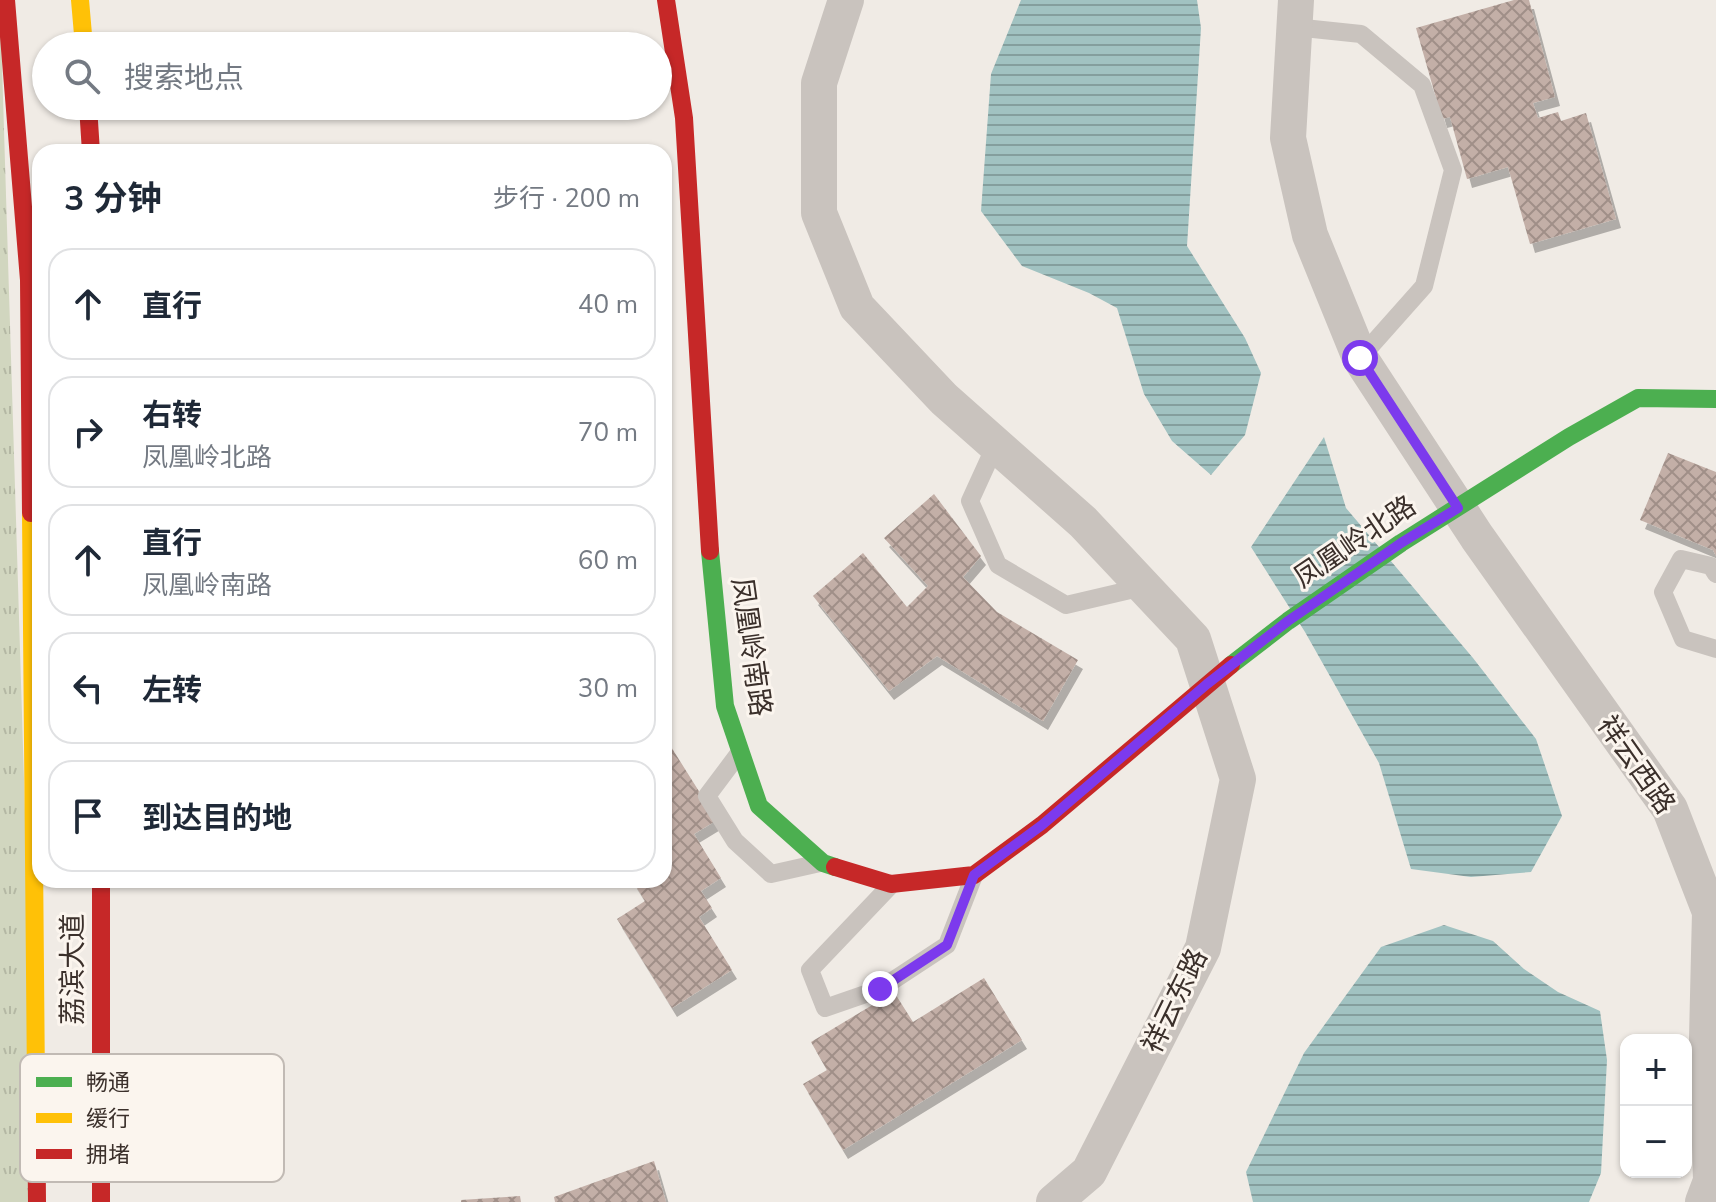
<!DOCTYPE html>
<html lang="zh">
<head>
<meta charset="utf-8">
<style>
  :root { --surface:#fff; --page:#f2f2f3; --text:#1f2937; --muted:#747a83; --line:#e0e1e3 }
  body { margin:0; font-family:"Nunito Sans","Noto Sans SC",sans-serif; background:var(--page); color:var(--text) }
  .controls { position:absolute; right:24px; bottom:24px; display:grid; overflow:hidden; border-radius:16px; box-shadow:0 2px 6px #0004 }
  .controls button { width:72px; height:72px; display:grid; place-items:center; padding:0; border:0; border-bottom:2px solid var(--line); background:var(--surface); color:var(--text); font:40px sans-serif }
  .stop { position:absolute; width:24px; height:24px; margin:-18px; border:6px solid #7c3aed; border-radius:50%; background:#fff }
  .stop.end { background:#7c3aed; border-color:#fff; box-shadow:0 2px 8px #0008 }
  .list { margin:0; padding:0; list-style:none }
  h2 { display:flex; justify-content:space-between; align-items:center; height:104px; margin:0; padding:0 32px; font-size:34px }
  h2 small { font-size:26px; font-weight:400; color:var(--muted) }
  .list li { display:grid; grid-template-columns:52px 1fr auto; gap:24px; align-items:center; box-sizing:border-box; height:112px; margin:0 16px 16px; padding:0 16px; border:2px solid var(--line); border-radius:24px }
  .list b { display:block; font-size:30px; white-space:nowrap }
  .list p { margin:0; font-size:26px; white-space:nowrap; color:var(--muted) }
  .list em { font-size:26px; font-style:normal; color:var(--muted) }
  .icon { flex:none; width:44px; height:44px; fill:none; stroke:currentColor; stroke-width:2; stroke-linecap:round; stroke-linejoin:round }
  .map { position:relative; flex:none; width:1716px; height:1202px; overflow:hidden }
  .search { position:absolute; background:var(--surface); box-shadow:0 2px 6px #0004; left:32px; top:32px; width:640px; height:88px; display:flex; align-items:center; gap:20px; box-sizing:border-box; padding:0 28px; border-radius:44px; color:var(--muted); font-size:30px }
  .panel { position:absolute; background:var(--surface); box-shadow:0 2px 6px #0004; left:32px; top:144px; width:640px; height:744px; border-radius:24px }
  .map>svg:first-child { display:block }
</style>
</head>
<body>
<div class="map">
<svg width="1716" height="1202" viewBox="0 0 1716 1202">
  <defs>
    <pattern id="park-tufts" width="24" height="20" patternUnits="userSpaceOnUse" patternTransform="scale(2)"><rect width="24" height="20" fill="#d1d6bf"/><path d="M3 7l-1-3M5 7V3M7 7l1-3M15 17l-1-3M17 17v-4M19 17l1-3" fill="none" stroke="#b4b8a4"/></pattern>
    <pattern id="water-rules" width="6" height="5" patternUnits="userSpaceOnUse" patternTransform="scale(2)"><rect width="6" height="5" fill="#a1c2c1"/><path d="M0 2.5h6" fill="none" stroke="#849e9d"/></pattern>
    <pattern id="building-cross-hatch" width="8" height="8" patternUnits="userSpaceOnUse" patternTransform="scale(2)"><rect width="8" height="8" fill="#c3afa7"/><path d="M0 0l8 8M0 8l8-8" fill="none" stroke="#a08f88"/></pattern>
    <filter id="shadow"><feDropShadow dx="5" dy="9" stdDeviation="0" flood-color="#0004"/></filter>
  </defs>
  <rect width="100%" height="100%" fill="#f0ebe5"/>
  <path fill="url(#park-tufts)" d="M0 0 37 1202H0Z"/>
  <g fill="url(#water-rules)">
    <path d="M1021 0H1197L1201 28 1187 246 1245 338 1261 373 1245 435 1211 475 1172 441 1144 394 1117 308 1089 293 1022 266 981 211 991 74Z"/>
    <path d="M1324 437 1346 508 1473 658 1536 739 1562 816 1531 872 1471 877 1411 869 1379 763 1305 632 1251 547Z"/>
    <path d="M1444 925 1493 941 1524 969 1558 992 1600 1011 1607 1060 1601 1173 1589 1202H1253L1246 1172 1304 1053 1381 947Z"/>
  </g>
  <g fill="url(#building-cross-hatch)" filter="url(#shadow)">
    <path d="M1514 0H1529L1555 97 1533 103 1538 118 1558 112 1561 121 1586 113 1616 219 1530 244 1508 167 1467 179 1450 117 1442 119 1416 28Z"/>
    <path d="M1668 453 1716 472V556L1713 550 1640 520Z"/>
    <path d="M934 494 981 556 963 577 997 612 1078 660 1043 721 937 656 889 691 813 596 863 553 907 607 928 586 884 538Z"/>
    <path d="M668 742 717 820 694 834 721 878 701 891 712 908 699 917 732 970 672 1008 617 919 645 901 632 880H664V744Z"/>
    <path d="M984 978 1022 1040 843 1150 803 1084 827 1070 811 1042 894 992 913 1022Z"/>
    <path d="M654 1161 666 1202H555L554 1197Z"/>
    <path d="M520 1196 521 1202H461V1200Z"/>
  </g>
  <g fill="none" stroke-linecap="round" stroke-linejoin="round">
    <g stroke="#c9c3be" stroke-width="18">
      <path d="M1294 27 1361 34 1422 85 1453 170 1424 286 1360 358"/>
      <path d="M996 444 970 501 998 565 1066 605 1143 587"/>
      <path d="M1716 574 1711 566 1681 559 1663 592 1683 639 1716 649"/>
      <path d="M737 756 707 796 735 841 771 874 820 863"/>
      <path d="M890 886 810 970 825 1008 880 989 947 945 973 878"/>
    </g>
    <g stroke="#c9c3be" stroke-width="36">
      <path d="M846 0 819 83V213L857 307 944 399 1083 522 1193 639 1238 779 1203 948 1089 1172 1054 1202"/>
      <path d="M1296 0 1288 138 1310 235 1360 358 1477 537 1670 809 1710 912 1707 1038 1711 1181 1703 1202"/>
    </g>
    <g stroke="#4caf50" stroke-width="18">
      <path d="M710 551 725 706 759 806 823 863 835 867"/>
      <path d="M1231 665 1288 621 1401 543 1569 437 1638 398 1716 399"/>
    </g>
    <g stroke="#ffc107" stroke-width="18">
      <path d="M80 0 84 46"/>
      <path d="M31 513 36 1086"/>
    </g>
    <g stroke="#c62828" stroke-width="18">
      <path d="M6 0 29 280 31 513"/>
      <path d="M666 0 684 118 710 551"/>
      <path d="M88 106 91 152"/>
      <path d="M835 867 891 884 974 875 1042 825 1231 665"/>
      <path d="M101 880V1202"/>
      <path d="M36 1086 37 1202"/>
    </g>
  </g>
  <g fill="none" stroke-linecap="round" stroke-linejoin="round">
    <path stroke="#7c3aed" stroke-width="10" d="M880 989 947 945 974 875 1042 825 1207 684 1288 621 1401 543 1458 508 1360 358"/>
  </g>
  <g text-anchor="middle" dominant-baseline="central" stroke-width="6" stroke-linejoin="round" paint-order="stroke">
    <g font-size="28" fill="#3b302b" stroke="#fbf5ee">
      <text transform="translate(1355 542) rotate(-34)">凤凰岭北路</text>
      <text transform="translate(751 647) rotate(82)">凤凰岭南路</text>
      <text transform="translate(1636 765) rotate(55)">祥云西路</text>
      <text transform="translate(73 969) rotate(-90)">荔滨大道</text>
      <text transform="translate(1175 1001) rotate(-64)">祥云东路</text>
    </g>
  </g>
  <rect x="20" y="1054" width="264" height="128" rx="12" fill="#fbf5ee" stroke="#c1bab4" stroke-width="2"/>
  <rect x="36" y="1077" width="36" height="10" fill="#4caf50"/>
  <rect x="36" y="1113" width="36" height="10" fill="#ffc107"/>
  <rect x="36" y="1149" width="36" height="10" fill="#c62828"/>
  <g font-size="22" fill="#3b302b">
    <text x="86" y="1090">畅通</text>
    <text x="86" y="1126">缓行</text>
    <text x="86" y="1162">拥堵</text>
  </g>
</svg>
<div class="controls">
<button>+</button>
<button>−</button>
</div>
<div class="stop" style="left:1360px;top:358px"></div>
<div class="stop end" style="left:880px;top:989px"></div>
<div class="search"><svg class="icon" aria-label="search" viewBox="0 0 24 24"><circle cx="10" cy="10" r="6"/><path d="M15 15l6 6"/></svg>搜索地点</div>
<section class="panel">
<h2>3 分钟<small>步行 · 200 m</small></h2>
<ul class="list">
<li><svg class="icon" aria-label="ahead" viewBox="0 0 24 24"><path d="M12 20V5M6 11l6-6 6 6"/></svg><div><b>直行</b></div><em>40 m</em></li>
<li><svg class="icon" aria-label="right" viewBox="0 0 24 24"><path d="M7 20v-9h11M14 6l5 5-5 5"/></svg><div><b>右转</b><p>凤凰岭北路</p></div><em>70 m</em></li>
<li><svg class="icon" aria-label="ahead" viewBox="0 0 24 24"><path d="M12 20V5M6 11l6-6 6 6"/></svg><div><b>直行</b><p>凤凰岭南路</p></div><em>60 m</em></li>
<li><svg class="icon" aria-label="left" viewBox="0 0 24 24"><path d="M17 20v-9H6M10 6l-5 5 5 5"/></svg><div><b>左转</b></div><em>30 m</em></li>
<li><svg class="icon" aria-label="arrive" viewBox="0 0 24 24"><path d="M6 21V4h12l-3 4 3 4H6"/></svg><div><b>到达目的地</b></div></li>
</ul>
</section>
</div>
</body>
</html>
